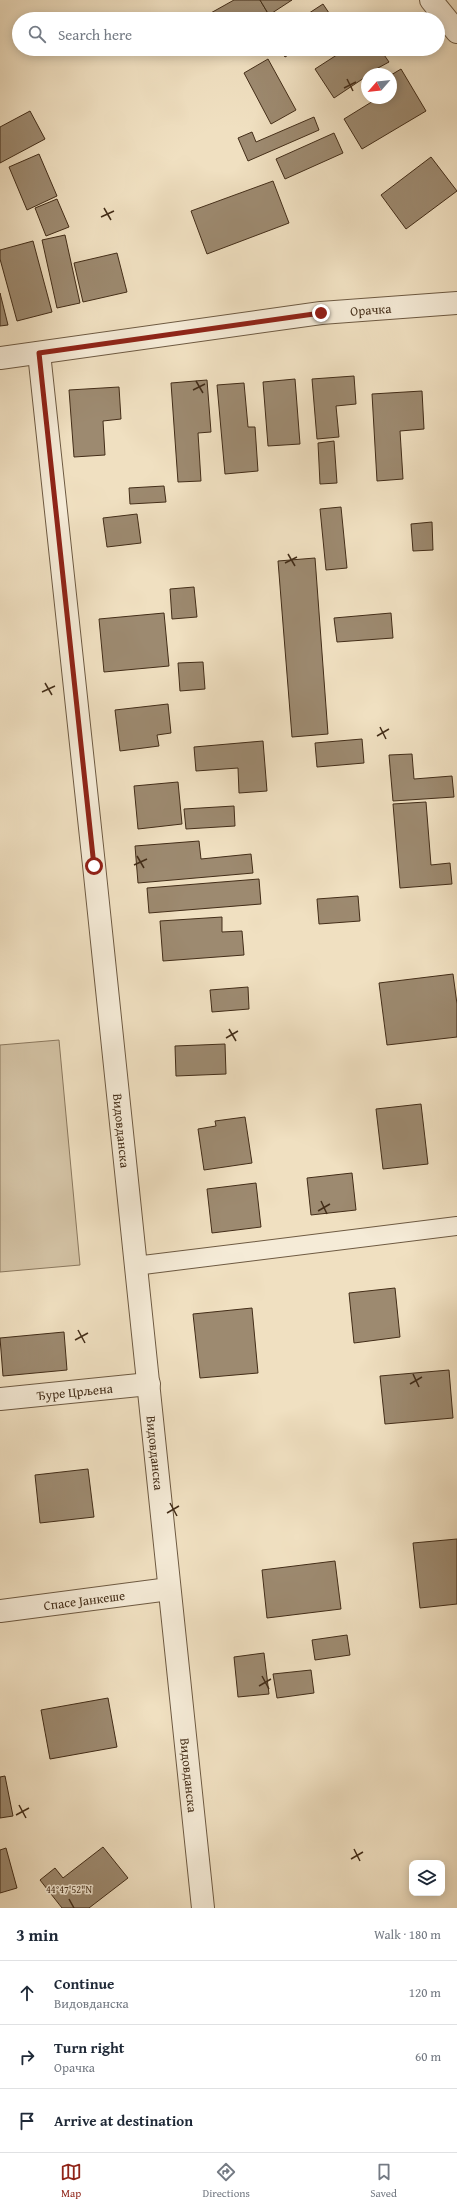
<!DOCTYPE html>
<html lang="en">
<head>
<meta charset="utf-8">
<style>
  :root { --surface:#fff; --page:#f2f2f3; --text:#1f2937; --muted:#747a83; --line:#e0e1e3; --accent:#8f2418 }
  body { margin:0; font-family:"Gentium Book Plus",serif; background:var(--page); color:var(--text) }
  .controls { position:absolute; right:12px; bottom:12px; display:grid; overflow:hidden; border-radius:8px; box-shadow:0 2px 10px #0003 }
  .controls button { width:36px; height:36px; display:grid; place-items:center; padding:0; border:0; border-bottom:1px solid var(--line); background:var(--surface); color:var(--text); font:20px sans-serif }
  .compass { position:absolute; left:361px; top:68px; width:36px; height:36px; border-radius:50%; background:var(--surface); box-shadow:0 2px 10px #0003; rotate:242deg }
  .stop { position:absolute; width:12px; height:12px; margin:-9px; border:3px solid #8f2418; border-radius:50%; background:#fff }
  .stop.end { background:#8f2418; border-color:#fff; box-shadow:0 1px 4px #0008 }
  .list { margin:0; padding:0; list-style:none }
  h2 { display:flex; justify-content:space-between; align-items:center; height:52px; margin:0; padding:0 16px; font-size:17px }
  h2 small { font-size:13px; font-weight:400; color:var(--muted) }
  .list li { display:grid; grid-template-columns:26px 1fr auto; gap:12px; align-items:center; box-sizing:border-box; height:64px; padding:0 16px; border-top:1px solid var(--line) }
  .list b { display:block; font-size:15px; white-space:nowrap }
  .list p { margin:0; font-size:13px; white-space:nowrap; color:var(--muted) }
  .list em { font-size:13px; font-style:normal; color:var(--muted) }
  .icon { flex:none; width:22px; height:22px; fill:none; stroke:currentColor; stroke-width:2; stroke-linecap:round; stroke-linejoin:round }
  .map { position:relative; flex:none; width:457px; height:1908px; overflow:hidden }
  .search { position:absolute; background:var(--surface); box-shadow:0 2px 10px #0003; left:12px; right:12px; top:12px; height:44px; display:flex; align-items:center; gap:10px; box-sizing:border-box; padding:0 14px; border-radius:22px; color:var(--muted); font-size:15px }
  .sheet { height:244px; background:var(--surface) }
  nav { display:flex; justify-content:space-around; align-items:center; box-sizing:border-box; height:56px; border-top:1px solid var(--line); background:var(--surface); font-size:11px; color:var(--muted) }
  nav a { display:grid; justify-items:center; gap:2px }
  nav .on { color:var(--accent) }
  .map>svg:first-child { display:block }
</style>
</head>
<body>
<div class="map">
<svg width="457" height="1908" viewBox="0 0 457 1908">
  <rect width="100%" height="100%" fill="#f0e0c1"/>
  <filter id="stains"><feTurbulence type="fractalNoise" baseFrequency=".005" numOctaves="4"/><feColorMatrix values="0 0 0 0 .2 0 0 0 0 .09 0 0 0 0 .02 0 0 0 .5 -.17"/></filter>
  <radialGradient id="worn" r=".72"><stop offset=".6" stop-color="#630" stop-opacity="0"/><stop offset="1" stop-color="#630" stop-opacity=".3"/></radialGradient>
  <path fill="#d3c2a4" stroke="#8b785e" d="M59 1040 80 1265 0 1272V1045Z"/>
  <g fill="#9d8a70" stroke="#432d18">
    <path d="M234 0H260L269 15 262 19H200Z"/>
    <path d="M260 0H292L269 15Z"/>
    <path d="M323 4 333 19H300Z"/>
    <path d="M193 49H208L197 55Z"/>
    <path d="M280 49H298L285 57Z"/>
    <path d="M346 49H380L389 62 367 74V76L334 98 315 69Z"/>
    <path d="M268 59 296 110 271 124 244 73Z"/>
    <path d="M401 69 426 111 362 149 344 119 378 98H391V75Z"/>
    <path d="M30 111 45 139 0 163V127Z"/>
    <path d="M314 117 319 130 248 161 238 138 252 132 256 142Z"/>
    <path d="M334 133 343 153 285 179 276 159Z"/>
    <path d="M39 154 57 196 27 210 9 167Z"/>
    <path d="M431 157 457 191 406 229 381 195Z"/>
    <path d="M273 181 289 223 207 254 191 211Z"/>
    <path d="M57 199 69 227 46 236 35 208Z"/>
    <path d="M65 235 80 303 57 308 42 240Z"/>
    <path d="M33 241 52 312 17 321 0 259V250Z"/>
    <path d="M117 253 127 292 83 302 74 263Z"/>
    <path d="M0 293 8 325 0 326Z"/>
    <path d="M354 376 356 404 336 406 339 437 317 439 312 379Z"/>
    <path d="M295 379 300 444 268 446 263 382Z"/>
    <path d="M207 380 211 432 198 433 201 481 178 482 171 383Z"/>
    <path d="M244 383 248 427H255L258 471 225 474 217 385Z"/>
    <path d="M119 387 121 419 103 421 105 455 74 457 69 390Z"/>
    <path d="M422 391 424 429 400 431 403 479 377 481 372 394Z"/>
    <path d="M334 441 337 483 320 484 318 443Z"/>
    <path d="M164 486 166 502 130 504 129 488Z"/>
    <path d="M341 507 347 568 326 570 320 509Z"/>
    <path d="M137 514 141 543 107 547 103 518Z"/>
    <path d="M432 522 433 550 413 551 411 524Z"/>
    <path d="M315 558 328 734 292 737 278 561Z"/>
    <path d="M194 587 197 617 172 619 170 589Z"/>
    <path d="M164 613 169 666 104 672 99 619Z"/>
    <path d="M391 613 393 638 337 642 334 618Z"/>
    <path d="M203 662 205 689 180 691 178 663Z"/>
    <path d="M168 704 171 733 157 735 159 746 120 751 115 710Z"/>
    <path d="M362 739 364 763 317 767 315 743Z"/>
    <path d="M263 741 267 791 239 793 238 768 196 771 194 747Z"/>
    <path d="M412 754 414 779 452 776 454 797 393 801 389 755Z"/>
    <path d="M178 782 182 824 138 829 134 786Z"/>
    <path d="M426 802 431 865 450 863 452 884 400 888 393 804Z"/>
    <path d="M234 806 235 826 186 829 184 809Z"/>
    <path d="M199 841 201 859 251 854 253 873 138 883 135 846Z"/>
    <path d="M259 879 261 904 149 913 147 888Z"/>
    <path d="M358 896 360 921 319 924 317 899Z"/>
    <path d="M222 917V932L242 931 244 955 163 961 160 921Z"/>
    <path d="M453 974 457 1004V1037L387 1045 379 983Z"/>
    <path d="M248 987 249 1009 212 1012 210 990Z"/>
    <path d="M225 1044 226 1074 176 1076 175 1046Z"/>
    <path d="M421 1104 428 1164 383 1169 376 1109Z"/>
    <path d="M245 1117 252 1163 204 1170 198 1129 216 1126 215 1121Z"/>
    <path d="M352 1173 356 1210 311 1215 307 1178Z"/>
    <path d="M256 1183 261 1227 212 1233 207 1189Z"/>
    <path d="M395 1288 400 1337 354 1343 349 1293Z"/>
    <path d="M252 1308 258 1373 200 1378 193 1314Z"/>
    <path d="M64 1332 67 1370 3 1376 0 1338Z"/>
    <path d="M449 1370 453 1418 385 1424 380 1376Z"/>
    <path d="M88 1469 94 1517 40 1523 35 1475Z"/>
    <path d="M457 1539V1604L420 1608 413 1543Z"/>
    <path d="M335 1561 341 1609 267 1618 262 1570Z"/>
    <path d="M347 1635 350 1655 315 1660 312 1640Z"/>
    <path d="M264 1653 269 1694 238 1697 234 1657Z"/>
    <path d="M311 1670 314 1693 277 1698 273 1674Z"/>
    <path d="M108 1698 117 1747 50 1759 41 1710Z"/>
    <path d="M5 1776 13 1816 0 1818V1777Z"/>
    <path d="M103 1847 128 1878 89 1908H62L40 1880 55 1868 63 1878Z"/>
    <path d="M6 1848 17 1888 0 1893V1850Z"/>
  </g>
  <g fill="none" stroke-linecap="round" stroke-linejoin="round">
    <g stroke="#6e5a42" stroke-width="20">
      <path id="lane" d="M135 1266 457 1226"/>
    </g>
    <g stroke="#6e5a42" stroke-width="24">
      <g id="street">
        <path d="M431 0 457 32"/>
        <path id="s1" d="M39 353 94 865 203 1908"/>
        <path id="s2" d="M0 358 321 313 457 303"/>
        <path id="s3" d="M0 1399 149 1384"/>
        <path id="s4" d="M0 1611 169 1589"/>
      </g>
    </g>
    <use href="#lane" stroke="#f5ebd7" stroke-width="18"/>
    <use href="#street" stroke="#f5ebd7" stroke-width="22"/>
  </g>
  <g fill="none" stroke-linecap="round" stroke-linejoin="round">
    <path stroke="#8f2418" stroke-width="5" d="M94 866 39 353 321 313"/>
  </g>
  <path fill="none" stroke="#432d18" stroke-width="1.5" d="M347 79 353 91M344 88 356 82M104 208 111 220M101 217 114 211M196 381 203 393M193 390 205 384M288 554 295 566M285 563 297 557M45 683 52 695M42 692 55 686M380 727 386 739M377 736 389 729M137 856 144 868M134 865 147 859M229 1029 236 1041M226 1038 238 1031M321 1201 327 1214M318 1211 330 1204M78 1330 85 1343M75 1340 88 1333M413 1374 419 1387M410 1384 422 1377M170 1503 177 1516M167 1513 179 1506M262 1676 269 1689M259 1686 271 1679M19 1805 26 1818M16 1815 29 1808M354 1849 360 1861M351 1859 363 1852M69 1899 74 1908"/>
  <g text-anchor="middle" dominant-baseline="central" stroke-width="3" stroke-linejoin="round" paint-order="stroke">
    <g font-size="13" fill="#432d18" stroke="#f5ebd7">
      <text stroke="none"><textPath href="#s2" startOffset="374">Орачка</textPath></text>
      <text stroke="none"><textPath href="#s1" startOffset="782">Видовданска</textPath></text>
      <text stroke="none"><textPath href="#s3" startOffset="75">Ђуре Црљена</textPath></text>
      <text stroke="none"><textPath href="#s1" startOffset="1106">Видовданска</textPath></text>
      <text stroke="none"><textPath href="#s4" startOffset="85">Спасе Јанкеше</textPath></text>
      <text stroke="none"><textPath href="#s1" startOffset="1430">Видовданска</textPath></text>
    </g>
  </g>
  <g font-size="10" text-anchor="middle" fill="#432d18" stroke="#f5ebd7" stroke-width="3" stroke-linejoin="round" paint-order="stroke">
    <text x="69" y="1893">44°47'52"N</text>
  </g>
  <rect width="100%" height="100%" filter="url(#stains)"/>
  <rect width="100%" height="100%" fill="url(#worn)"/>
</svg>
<div class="controls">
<button><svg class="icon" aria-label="layers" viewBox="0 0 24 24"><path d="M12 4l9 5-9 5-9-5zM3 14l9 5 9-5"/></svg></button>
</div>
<svg class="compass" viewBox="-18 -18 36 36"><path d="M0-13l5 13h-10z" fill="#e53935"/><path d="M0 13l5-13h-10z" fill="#747a83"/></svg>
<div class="stop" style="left:94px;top:866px"></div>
<div class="stop end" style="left:321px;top:313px"></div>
<div class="search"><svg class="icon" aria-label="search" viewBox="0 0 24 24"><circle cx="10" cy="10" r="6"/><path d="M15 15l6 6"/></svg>Search here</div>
</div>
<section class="sheet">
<h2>3 min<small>Walk · 180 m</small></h2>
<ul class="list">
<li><svg class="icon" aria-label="ahead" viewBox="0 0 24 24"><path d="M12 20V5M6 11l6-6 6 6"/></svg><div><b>Continue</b><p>Видовданска</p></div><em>120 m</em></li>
<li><svg class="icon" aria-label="right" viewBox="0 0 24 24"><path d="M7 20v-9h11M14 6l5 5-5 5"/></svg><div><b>Turn right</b><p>Орачка</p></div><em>60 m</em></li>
<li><svg class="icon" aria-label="arrive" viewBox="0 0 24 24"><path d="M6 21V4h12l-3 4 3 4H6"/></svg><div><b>Arrive at destination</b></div></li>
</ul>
</section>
<nav>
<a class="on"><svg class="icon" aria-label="map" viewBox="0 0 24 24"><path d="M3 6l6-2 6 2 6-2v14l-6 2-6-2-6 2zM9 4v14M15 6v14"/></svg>Map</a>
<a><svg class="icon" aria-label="directions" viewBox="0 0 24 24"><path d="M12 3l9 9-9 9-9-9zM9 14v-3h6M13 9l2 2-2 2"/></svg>Directions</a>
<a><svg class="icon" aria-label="saved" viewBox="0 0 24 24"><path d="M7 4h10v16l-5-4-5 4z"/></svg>Saved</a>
</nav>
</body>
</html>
